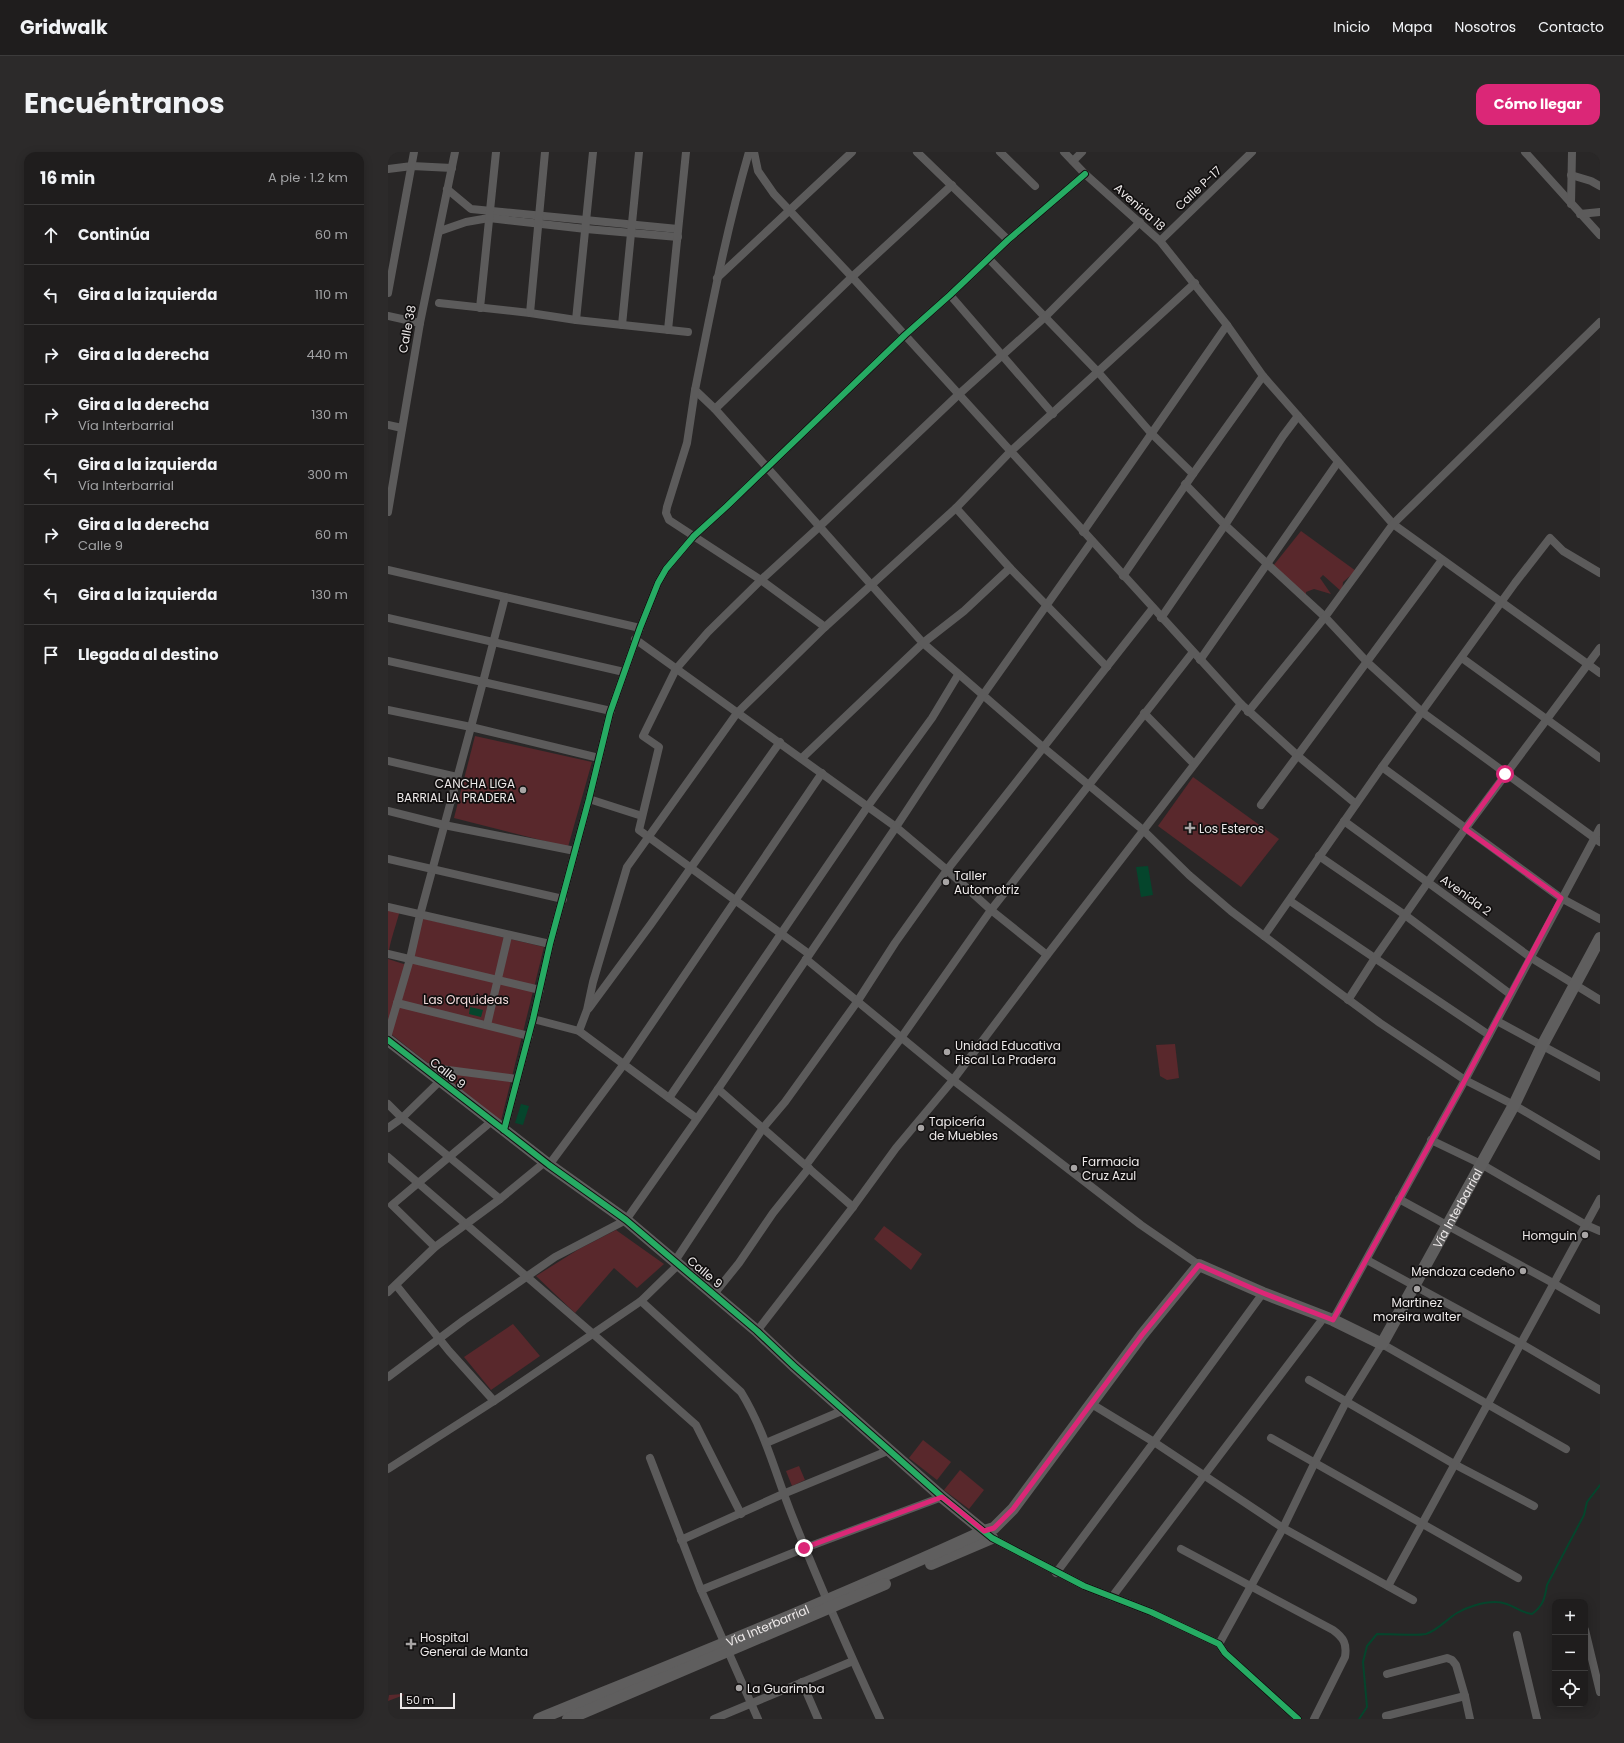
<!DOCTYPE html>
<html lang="es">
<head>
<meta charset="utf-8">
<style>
  :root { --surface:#1f1d1d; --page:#2c2a2a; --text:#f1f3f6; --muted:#a1a2a4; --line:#3c3b3b; --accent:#db2777 }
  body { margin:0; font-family:Poppins,sans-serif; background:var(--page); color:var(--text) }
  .controls { position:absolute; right:12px; bottom:12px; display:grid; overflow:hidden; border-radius:8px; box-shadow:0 2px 10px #0003 }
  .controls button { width:36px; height:36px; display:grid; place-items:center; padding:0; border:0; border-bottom:1px solid var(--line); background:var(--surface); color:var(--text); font:20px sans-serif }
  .scale { position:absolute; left:12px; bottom:10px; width:55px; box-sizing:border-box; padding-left:4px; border:2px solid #ede9e9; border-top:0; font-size:11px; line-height:14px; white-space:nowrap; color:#ede9e9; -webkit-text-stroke:3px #110f0f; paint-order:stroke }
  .stop { position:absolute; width:12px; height:12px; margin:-9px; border:3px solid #db2777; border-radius:50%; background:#fff }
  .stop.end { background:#db2777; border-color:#fff; box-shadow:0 1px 4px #0008 }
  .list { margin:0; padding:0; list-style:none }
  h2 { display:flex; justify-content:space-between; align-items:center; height:52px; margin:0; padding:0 16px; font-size:17px }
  h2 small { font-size:13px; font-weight:400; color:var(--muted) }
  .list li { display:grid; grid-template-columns:26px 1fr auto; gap:12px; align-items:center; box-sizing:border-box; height:60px; padding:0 16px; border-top:1px solid var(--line) }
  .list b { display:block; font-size:15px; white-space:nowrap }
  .list p { margin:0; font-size:13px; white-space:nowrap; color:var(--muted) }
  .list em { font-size:13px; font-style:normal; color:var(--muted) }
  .icon { flex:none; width:22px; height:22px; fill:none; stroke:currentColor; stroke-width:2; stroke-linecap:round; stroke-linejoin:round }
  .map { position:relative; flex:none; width:1212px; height:1567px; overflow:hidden; border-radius:12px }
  header { display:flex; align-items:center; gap:24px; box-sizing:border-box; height:56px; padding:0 20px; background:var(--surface); border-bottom:1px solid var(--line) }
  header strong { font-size:19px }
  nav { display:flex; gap:22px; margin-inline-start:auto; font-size:14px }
  .intro { display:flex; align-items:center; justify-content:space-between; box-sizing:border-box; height:96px; padding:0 24px }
  h1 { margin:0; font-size:28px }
  .button { padding:10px 18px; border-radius:12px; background:var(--accent); color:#fff; font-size:14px; font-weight:700 }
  main { display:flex; gap:24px; padding:0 24px }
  aside { flex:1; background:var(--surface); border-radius:12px; box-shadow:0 2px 10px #0003 }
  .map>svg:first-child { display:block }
</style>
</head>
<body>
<header>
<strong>Gridwalk</strong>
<nav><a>Inicio</a><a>Mapa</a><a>Nosotros</a><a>Contacto</a></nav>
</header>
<div class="intro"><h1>Encuéntranos</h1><a class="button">Cómo llegar</a></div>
<main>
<aside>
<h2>16 min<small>A pie · 1.2 km</small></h2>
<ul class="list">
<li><svg class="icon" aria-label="ahead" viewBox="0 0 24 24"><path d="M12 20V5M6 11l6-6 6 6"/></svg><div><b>Continúa</b></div><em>60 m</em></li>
<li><svg class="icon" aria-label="left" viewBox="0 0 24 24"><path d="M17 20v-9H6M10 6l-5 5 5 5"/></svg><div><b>Gira a la izquierda</b></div><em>110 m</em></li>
<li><svg class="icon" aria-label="right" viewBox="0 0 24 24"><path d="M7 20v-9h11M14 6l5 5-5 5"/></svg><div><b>Gira a la derecha</b></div><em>440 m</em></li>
<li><svg class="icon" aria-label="right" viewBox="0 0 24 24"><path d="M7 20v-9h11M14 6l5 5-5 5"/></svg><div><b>Gira a la derecha</b><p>Vía Interbarrial</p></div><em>130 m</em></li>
<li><svg class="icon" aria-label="left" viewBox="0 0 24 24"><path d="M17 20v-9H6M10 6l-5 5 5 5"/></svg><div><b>Gira a la izquierda</b><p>Vía Interbarrial</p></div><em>300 m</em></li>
<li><svg class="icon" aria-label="right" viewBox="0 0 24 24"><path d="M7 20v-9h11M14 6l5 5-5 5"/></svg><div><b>Gira a la derecha</b><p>Calle 9</p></div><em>60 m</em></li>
<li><svg class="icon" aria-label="left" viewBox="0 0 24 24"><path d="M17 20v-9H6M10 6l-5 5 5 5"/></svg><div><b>Gira a la izquierda</b></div><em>130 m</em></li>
<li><svg class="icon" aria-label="arrive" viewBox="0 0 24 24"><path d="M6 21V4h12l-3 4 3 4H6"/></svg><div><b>Llegada al destino</b></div></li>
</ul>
</aside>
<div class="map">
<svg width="1212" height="1567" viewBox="0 0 1212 1567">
  <rect width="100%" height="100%" fill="#292727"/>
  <g fill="#59282c">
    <path d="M913 379 968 419 955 430 954 440 935 423 932 426 943 442 926 437 918 440V445L885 414Z"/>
    <path d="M87 584 204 610 180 695 66 666Z"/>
    <path d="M805 625 891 687 853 735 770 674Z"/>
    <path d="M0 755 12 758C8 774 2 788 0 805Z"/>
    <path d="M33 766 156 795 113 969 3 882Z"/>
    <path d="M0 807 19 813 0 879Z"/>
    <path d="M787 892 791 926 779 928 772 924 768 893Z"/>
    <path d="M496 1074 534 1102 523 1118 486 1087Z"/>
    <path d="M228 1078 276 1112 249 1136 226 1116 187 1161 148 1124 191 1097Z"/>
    <path d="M125 1172 152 1204 103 1238 76 1205Z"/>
    <path d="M535 1288 563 1310 549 1328 521 1306Z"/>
    <path d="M411 1314 417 1328 404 1334 398 1319Z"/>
    <path d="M572 1318 596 1338 581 1357 556 1338Z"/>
    <path d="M15 1542 16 1543 0 1549 1 1543Z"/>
  </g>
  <g fill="#05452c">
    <path d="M760 714 765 743 753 745 748 715Z"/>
    <path d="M82 855 95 858 93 865 81 862Z"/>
    <path d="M133 952 141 954 135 973 127 971Z"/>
  </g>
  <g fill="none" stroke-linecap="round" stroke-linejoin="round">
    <path stroke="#05452c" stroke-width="2" d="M971 1567 979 1555 975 1510 979 1494 989 1482C1000 1482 1029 1484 1038 1482 1050 1478 1059 1467 1069 1461 1079 1455 1095 1450 1107 1450 1124 1450 1129 1460 1144 1462 1155 1454 1157 1446 1159 1433L1196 1363 1199 1350 1212 1333"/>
    <g stroke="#5c5b5b" stroke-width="8">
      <path d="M361 0C338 79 323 158 307 238L327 257 535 491 414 606"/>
      <path d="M366 0 370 19 386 42 464 125 853 552 910 604 968 652"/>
      <path d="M529 0 620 88"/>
      <path d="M612 0 647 34"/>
      <path d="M676 0 697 22 772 89 839 173 875 224 1005 372 1212 521"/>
      <path d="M1137 0 1212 83"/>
      <path d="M685 9 694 0"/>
      <path d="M0 17 24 14 64 16"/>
      <path d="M1183 23 1203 29 1212 34"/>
      <path d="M59 37 83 57 290 77"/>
      <path d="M1183 52 1184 0"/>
      <path d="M1192 62 1212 60"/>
      <path d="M52 79 78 70 101 66 198 77 290 85"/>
      <path d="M772 89 864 0"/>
      <path d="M601 107 710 220 763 281 805 322"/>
      <path d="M329 126 464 0"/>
      <path d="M0 141 26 0"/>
      <path d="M562 143 665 262"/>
      <path d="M51 151 142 161 188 168 300 180"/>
      <path d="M92 156 108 0"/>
      <path d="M142 161 157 0"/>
      <path d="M0 164 32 171"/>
      <path d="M188 168 205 0"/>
      <path d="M234 173 251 0"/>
      <path d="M280 178 298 0"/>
      <path d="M307 238 299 291 279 355 278 361 281 368 373 428 437 475"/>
      <path d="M327 257 464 125 564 33"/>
      <path d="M0 273 14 276"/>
      <path d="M797 332 837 373 937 465 979 510 1034 560 1212 690"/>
      <path d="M568 356 622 416 719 515"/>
      <path d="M0 360 32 171 67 0"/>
      <path d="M695 380 839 173"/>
      <path d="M622 416 576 459 535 491 656 596 755 678 801 723 843 759 938 831 992 871 1077 928 1126 953 1212 1004"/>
      <path d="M0 418 252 476"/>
      <path d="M735 424 805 322 875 224"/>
      <path d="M0 466 236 520"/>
      <path d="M773 466 837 373 895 284 910 264"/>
      <path d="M247 487 508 675 559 718 603 758 659 803"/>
      <path d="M1074 506 1212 606"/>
      <path d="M812 508 950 310"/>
      <path d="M0 509 95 530 117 445"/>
      <path d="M0 558 83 575 32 763 22 807 0 882"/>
      <path d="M860 560 937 465 1005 372 1212 170"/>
      <path d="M756 561 806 612"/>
      <path d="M211 606 83 575 95 530 223 559"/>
      <path d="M0 609 69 625"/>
      <path d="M994 615 1173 746 1212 767"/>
      <path d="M201 647 254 664"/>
      <path d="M873 653 1054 408"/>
      <path d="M0 659 56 673 187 699"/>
      <path d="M956 669 1142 805 1212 848"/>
      <path d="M931 704 1017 763 1122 842"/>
      <path d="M0 707 175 747"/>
      <path d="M902 749 1101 883"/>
      <path d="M0 755 162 792"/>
      <path d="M876 784 994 615 1127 431 1162 386 1175 399 1212 421"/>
      <path d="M0 802 152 838"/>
      <path d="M421 802 251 678 271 595 255 584 288 517 320 480 373 428 431 375 570 243 657 165 752 70"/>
      <path d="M418 807 565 928 753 1073 811 1113"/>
      <path d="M960 848 987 806 1077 677 1212 496"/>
      <path d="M9 851 141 884"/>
      <path d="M201 856 263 772 392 590"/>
      <path d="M145 867 191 879 308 966"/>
      <path d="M1109 869 1212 925"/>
      <path d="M99 873 120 784"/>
      <path d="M191 879 199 858 205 830 239 715 349 561 437 475 568 356 622 300 807 131"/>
      <path d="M37 915 129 927"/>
      <path d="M330 937 465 1055"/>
      <path d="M281 946 480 654 544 566 570 523"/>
      <path d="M0 952 14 966 112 1047"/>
      <path d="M0 976 14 966 52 929"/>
      <path d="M116 978 145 867 162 792 201 647 222 561 252 476 270 431 278 417 306 384 339 354 517 183 562 143 620 88 697 22"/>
      <path d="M1043 988 1093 1012 1198 1073 1212 1079"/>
      <path d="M0 1005 204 1181 308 1273 353 1362"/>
      <path d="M161 1013 236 912 434 621"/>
      <path d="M418 1013 513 886 603 758 805 500"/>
      <path d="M1011 1047 1165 1131 1212 1158"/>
      <path d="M47 1095 4 1053 104 969"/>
      <path d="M979 1108 1132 1191 1212 1238"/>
      <path d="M287 1109 375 976 397 950 469 850 507 791 559 718 765 456"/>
      <path d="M8 1133 61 1199 106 1249"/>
      <path d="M0 1140 47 1095 112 1047 157 1010"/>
      <path d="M326 1142 351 1111 385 1061 421 1016"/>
      <path d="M253 1149 353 1240C377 1279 388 1324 405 1366 432 1434 461 1500 492 1567"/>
      <path d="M945 1168 1077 928 1212 676"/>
      <path d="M369 1179 465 1055 508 996 565 928 656 807 853 552"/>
      <path d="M0 1225 76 1168 167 1105 238 1068 330 937 508 675 595 543 704 389"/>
      <path d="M921 1228 1066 1312 1146 1354"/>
      <path d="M702 1251 766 1290 895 1376 1025 1448"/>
      <path d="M883 1286 1130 1426"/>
      <path d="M378 1291 456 1258"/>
      <path d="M262 1306 313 1438 370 1567"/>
      <path d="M0 1317 106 1249 253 1149 291 1112"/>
      <path d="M604 1386 696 1434 763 1460 831 1492 837 1501 910 1567"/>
      <path d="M293 1388 395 1342 502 1298"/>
      <path d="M793 1397 945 1478C956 1486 959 1492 957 1505L926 1567"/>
      <path d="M668 1421 766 1290 875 1141"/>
      <path d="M1000 1434 1212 1047"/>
      <path d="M313 1438 417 1396 554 1345"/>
      <path d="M724 1445 937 1164"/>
      <path d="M1197 1478 1212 1540"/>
      <path d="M1129 1483 1149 1567"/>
      <path d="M831 1492 895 1376 927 1310 958 1250 994 1192 1178 1297"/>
      <path d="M999 1522 1059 1506 1064 1508 1068 1513 1077 1544"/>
      <path d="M414 1530 430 1567"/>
      <path d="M998 1564 1077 1544 1082 1567"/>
      <path d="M326 1567 465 1509"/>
    </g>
    <g stroke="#5f5e5e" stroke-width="12">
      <path d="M0 888 161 1013 238 1068 369 1179 406 1214 554 1345 604 1386"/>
      <path d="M543 1412 604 1386"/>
      <path id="s1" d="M151 1567C300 1506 450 1446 596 1379L606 1376 625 1357 754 1183 811 1113 875 1141 945 1168 994 1192 1126 953 1154 894 1212 786"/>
      <path d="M180 1567 497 1432"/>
    </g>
    <g stroke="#110f0f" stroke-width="8">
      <g id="cycleway">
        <path d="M0 888 161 1013 238 1068 369 1179 406 1214 554 1345 604 1386 696 1434 763 1460 831 1492 837 1501 910 1567"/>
        <path d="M116 978 145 867 162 792 201 647 222 561 252 476 270 431 278 417 306 384 339 354 517 183 562 143 620 88 697 22"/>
      </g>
    </g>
    <use href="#cycleway" stroke="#26ab63" stroke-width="6"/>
  </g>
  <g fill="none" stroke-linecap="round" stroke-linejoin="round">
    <path stroke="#db2777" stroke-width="5" d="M416 1396 554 1345 596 1379 606 1376 625 1357 754 1183 811 1113 875 1141 945 1168 1077 928 1173 746 1077 677 1117 622"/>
  </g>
  <g fill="#a8a5a5" stroke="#110f0f" stroke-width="1.5">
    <circle cx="135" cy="638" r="4"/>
    <path d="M800 670h4v4h4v4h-4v4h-4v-4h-4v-4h4z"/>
    <circle cx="558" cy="730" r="4"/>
    <circle cx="559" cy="900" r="4"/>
    <circle cx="533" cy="976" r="4"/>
    <circle cx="686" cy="1016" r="4"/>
    <circle cx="1197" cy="1083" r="4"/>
    <circle cx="1135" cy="1119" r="4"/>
    <circle cx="1029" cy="1137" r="4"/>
    <path d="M21 1486h4v4h4v4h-4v4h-4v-4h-4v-4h4z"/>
    <circle cx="351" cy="1536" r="4"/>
  </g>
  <g text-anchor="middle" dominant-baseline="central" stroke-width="3.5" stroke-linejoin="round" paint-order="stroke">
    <g font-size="12" fill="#ede9e9" stroke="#110f0f">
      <text transform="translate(810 36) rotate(-43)">Calle P-17</text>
      <text transform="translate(752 55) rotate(42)">Avenida 18</text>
      <text transform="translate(19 177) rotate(-79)">Calle 38</text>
      <text transform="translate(1078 743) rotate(36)">Avenida 2</text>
      <text transform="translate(60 921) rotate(38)">Calle 9</text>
      <text stroke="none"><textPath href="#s1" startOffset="1182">Vía Interbarrial</textPath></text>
      <text transform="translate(317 1120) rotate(40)">Calle 9</text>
      <text stroke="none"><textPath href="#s1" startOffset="247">Vía Interbarrial</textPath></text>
    </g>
    <g font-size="12" fill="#ede9e9" stroke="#110f0f" text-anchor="start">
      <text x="127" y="631" text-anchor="end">CANCHA LIGA<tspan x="127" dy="14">BARRIAL LA PRADERA</tspan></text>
      <text x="811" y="676">Los Esteros</text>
      <text x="566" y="723">Taller<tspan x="566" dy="14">Automotriz</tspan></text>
      <text x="567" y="893">Unidad Educativa<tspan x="567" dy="14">Fiscal La Pradera</tspan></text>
      <text x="541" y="969">Tapicería<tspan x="541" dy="14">de Muebles</tspan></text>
      <text x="694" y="1009">Farmacia<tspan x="694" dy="14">Cruz Azul</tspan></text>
      <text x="1189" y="1083" text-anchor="end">Homguin</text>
      <text x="1127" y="1119" text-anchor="end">Mendoza cedeño</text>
      <text x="1029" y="1150" text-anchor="middle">Martinez<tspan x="1029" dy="14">moreira walter</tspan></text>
      <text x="32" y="1485">Hospital<tspan x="32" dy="14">General de Manta</tspan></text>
      <text x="359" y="1536">La Guarimba</text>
    </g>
    <g font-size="12" fill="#f2dadb" stroke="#110f0f">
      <text x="78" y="847">Las Orquideas</text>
    </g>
  </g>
</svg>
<div class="controls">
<button>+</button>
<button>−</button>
<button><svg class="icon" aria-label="locate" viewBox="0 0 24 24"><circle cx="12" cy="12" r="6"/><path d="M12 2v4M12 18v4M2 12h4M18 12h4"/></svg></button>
</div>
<div class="scale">50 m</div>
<div class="stop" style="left:1117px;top:622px"></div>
<div class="stop end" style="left:416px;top:1396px"></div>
</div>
</main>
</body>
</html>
